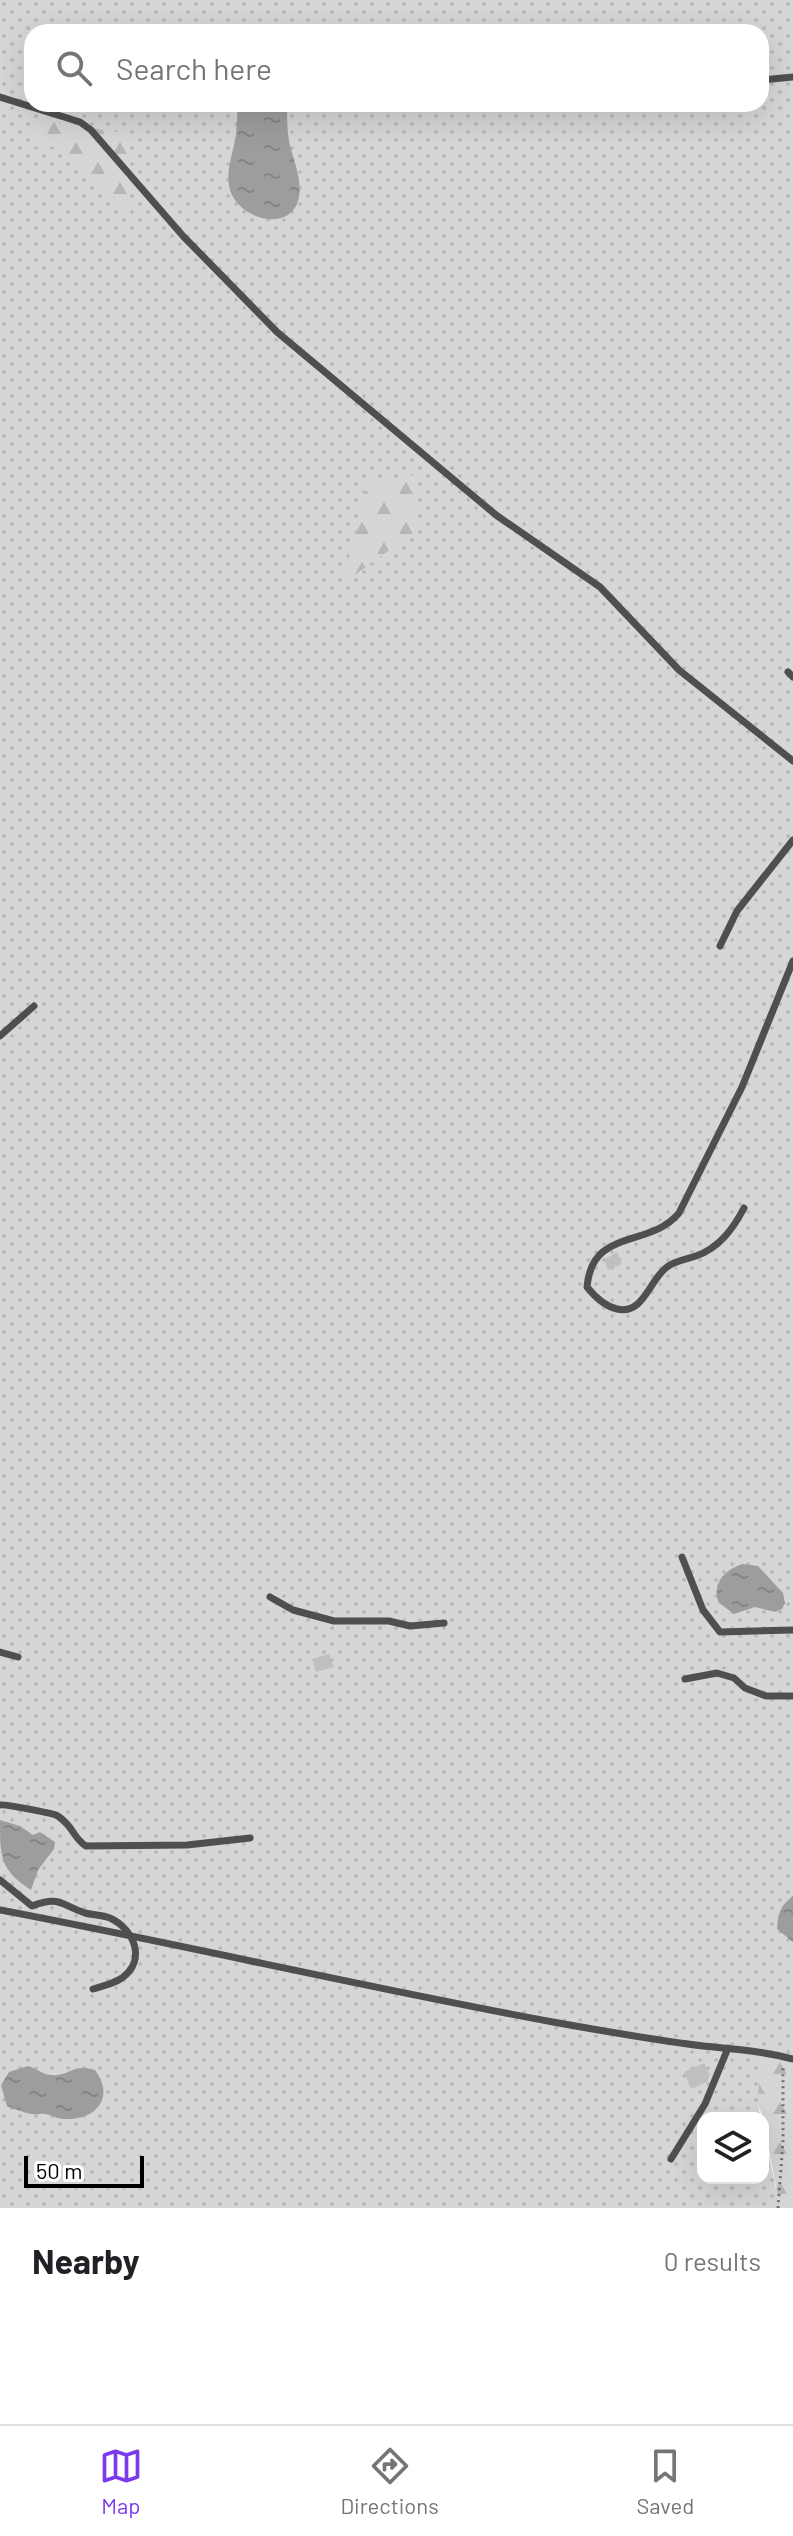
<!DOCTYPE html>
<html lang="en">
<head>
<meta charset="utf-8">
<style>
  :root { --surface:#fff; --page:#f6f6f6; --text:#202124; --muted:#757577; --line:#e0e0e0; --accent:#7c3aed }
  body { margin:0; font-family:Barlow,sans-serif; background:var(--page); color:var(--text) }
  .controls { position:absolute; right:24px; bottom:24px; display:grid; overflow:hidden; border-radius:16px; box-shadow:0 8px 32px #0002 }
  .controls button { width:72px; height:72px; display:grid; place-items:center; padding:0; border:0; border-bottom:2px solid var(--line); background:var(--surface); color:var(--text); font:40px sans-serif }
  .scale { position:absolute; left:24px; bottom:20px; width:120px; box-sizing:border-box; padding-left:8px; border:4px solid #000; border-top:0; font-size:22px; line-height:28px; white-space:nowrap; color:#000; -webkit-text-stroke:6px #fff; paint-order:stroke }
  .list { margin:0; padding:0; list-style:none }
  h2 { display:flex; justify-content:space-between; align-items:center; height:104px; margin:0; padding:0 32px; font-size:34px }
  h2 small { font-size:26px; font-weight:400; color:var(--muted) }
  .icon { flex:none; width:44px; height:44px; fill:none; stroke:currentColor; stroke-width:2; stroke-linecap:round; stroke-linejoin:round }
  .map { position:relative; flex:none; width:793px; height:2208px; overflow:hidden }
  .search { position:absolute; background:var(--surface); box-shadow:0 8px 32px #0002; left:24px; right:24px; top:24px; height:88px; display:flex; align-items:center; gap:20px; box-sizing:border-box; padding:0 28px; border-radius:24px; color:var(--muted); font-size:30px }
  .sheet { height:216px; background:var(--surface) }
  nav { display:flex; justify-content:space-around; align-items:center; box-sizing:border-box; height:112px; border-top:2px solid var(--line); background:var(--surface); font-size:22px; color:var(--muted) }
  nav a { display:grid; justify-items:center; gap:4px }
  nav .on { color:var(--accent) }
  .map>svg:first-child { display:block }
</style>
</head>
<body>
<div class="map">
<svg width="793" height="2208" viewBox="0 0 793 2208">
  <defs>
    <pattern id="green-dots" width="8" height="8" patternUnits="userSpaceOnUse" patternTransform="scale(2)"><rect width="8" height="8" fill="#d6d6d6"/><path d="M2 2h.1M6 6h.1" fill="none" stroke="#b6b6b6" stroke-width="1.8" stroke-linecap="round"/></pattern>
    <pattern id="forest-firs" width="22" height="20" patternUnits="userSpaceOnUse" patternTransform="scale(2)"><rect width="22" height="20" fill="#d6d6d6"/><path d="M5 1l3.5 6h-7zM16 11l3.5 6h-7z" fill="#b6b6b6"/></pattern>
    <pattern id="water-ripples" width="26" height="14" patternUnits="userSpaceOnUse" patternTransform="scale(2)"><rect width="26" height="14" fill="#9d9d9d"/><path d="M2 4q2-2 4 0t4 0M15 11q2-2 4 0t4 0" fill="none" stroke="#858585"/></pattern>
  </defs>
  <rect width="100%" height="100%" fill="#fff"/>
  <path fill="url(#green-dots)" fill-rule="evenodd" d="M0 0H793V2057L758 2104 761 2118H703V2178H763V2127L780 2208H0ZM32 32H761V104H32Z"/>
  <g fill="url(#forest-firs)">
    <path d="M30 118 134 135 126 156 131 212 61 147H34Z"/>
    <path d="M416 475 413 533 342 584 369 482Z"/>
    <path d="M760 2052 793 2061V2208H780L763 2118 758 2104Z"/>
  </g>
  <g fill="url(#water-ripples)">
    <path d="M238 104H287C287 116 287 129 289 141 293 159 302 178 299 197 292 234 239 220 230 190 225 171 233 154 236 135 237 125 237 114 238 104Z"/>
    <path d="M743 1564 758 1566 783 1593 785 1603 782 1609 775 1612 755 1607 734 1614 719 1603C711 1584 725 1569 743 1564Z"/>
    <path d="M0 1820 20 1826 33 1835 40 1832 55 1842 54 1849 38 1870 31 1890C0 1870 0 1857 0 1820Z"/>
    <path d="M793 1896V1942L777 1929C778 1913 780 1906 793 1896Z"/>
    <path d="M28 2066C36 2068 43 2075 52 2075 69 2077 72 2063 95 2070 116 2098 95 2121 64 2119 57 2119 52 2115 45 2114 40 2113 37 2115 32 2114 24 2113 15 2109 7 2106L1 2085 9 2072Z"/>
  </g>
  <g fill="#bfbfbf">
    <path d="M617 1252 622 1264 608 1270 604 1260Z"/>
    <path d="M329 1654 334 1667 316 1672 312 1659Z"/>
    <path d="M704 2063 710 2075 707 2082 691 2089 684 2072Z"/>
  </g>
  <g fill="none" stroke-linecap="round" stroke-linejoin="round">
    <path stroke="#717171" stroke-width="3" stroke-dasharray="2 4" stroke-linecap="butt" d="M778 2208 783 2141V2068"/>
    <g stroke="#4f4f4f" stroke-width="7">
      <path d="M762 80 793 77"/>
      <path d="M0 97 80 122 91 130 183 236 277 332 496 515 600 587 679 670 793 761"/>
      <path d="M788 672 793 677"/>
      <path d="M720 946 737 911 793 840"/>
      <path d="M0 1036 34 1006"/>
      <path d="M744 1208C733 1229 719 1248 696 1256 687 1259 674 1261 667 1267 649 1280 644 1315 617 1309 604 1306 595 1297 587 1287 592 1227 649 1249 679 1213L742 1087 793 961"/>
      <path d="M682 1557 703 1610 720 1632 793 1630"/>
      <path d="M270 1597 293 1610 334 1621H389L410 1626 444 1623"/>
      <path d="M0 1652 18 1657"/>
      <path d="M685 1679 717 1673 734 1678 745 1688 766 1696H793"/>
      <path d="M0 1805C5 1804 50 1813 56 1815 58 1816 64 1821 66 1823 74 1831 76 1840 86 1846L187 1845 250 1838"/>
      <path d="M0 1880 32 1906C60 1895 61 1905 85 1913 93 1915 102 1915 110 1918 134 1929 147 1960 122 1978 113 1984 103 1986 93 1989"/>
      <path d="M0 1910C185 1945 368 1988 553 2022 603 2031 653 2040 703 2046 733 2049 763 2051 793 2059"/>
      <path d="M671 2159 705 2104 728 2048"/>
    </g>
  </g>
</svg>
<div class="controls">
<button><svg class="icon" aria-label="layers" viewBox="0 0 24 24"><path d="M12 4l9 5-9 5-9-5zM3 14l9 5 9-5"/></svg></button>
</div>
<div class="scale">50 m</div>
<div class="search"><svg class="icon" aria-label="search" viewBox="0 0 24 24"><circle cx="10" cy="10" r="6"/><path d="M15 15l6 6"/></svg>Search here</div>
</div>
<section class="sheet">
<h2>Nearby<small>0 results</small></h2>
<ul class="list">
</ul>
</section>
<nav>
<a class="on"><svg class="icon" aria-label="map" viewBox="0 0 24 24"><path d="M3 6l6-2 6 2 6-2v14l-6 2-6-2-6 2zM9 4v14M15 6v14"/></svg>Map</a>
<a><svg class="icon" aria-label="directions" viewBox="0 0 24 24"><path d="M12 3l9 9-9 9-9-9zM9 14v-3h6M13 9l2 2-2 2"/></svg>Directions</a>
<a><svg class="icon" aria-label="saved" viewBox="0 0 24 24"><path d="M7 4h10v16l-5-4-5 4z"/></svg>Saved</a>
</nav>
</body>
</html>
